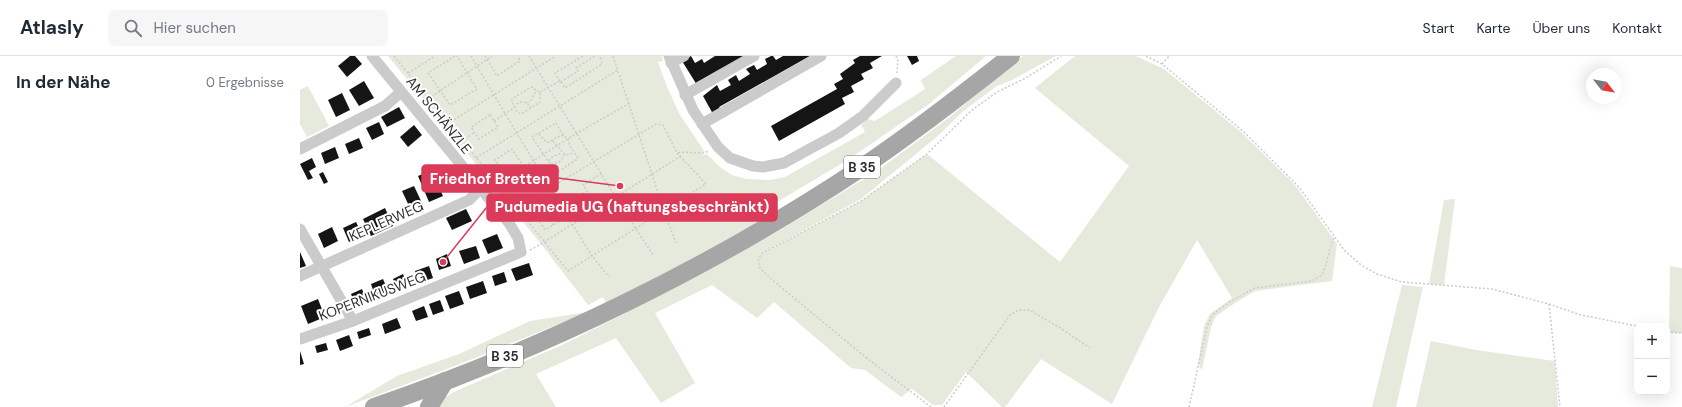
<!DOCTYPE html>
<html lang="de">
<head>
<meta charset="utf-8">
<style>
  :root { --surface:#fff; --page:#f6f6f7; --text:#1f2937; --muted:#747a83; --line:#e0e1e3 }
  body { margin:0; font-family:"DM Sans",sans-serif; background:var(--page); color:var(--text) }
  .controls { position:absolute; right:12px; bottom:12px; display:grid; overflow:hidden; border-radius:8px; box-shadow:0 4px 16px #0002 }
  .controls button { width:36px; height:36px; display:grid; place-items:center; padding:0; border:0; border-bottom:1px solid var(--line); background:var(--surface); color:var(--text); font:20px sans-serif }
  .compass { position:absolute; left:1286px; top:12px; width:36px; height:36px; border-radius:50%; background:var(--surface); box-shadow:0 4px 16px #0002; rotate:121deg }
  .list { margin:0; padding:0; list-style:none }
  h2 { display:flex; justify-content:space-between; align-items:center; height:52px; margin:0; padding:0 16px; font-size:17px }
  h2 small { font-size:13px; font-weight:400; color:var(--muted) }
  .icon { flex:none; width:22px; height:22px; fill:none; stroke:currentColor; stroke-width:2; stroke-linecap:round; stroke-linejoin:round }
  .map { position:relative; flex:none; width:1382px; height:351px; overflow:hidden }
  header { display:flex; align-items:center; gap:24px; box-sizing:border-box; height:56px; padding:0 20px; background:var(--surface); border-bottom:1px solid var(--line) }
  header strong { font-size:19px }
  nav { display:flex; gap:22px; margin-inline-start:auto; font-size:14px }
  .search { width:280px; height:36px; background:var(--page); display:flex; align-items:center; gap:10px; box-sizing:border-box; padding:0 14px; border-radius:8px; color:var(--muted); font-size:15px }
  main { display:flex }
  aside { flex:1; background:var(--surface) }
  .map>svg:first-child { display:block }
</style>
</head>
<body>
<header>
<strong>Atlasly</strong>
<div class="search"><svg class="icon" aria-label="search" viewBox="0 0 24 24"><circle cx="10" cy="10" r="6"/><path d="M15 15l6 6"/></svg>Hier suchen</div>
<nav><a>Start</a><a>Karte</a><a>Über uns</a><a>Kontakt</a></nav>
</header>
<main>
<aside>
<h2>In der Nähe<small>0 Ergebnisse</small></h2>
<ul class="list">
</ul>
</aside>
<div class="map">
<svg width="1382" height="351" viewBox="0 0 1382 351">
  <rect width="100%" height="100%" fill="#fff"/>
  <g fill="#e6eadc">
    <path d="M88 0H362L363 5 358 6 367 31 380 59 405 96 402 97 403 99 407 98 420 111 432 119 447 123 470 124 485 121 565 76 561 69 568 63 575 65 625 33 621 24 656 0H686L629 48 549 103 462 155 466 163 364 218 306 247 303 241 288 249 241 188Z"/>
    <path d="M723 0H756L712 24 697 30 682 41 662 56 639 79 561 143 460 198H461L561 145 627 98 760 206 829 110 735 32 775 0H836L864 13 941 76 996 130 1037 188 1032 225 955 235 935 247 916 260 911 271 902 314 898 308 904 270 910 258 932 242 897 184 859 251 812 348 741 303 705 351H702L666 316 642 349H633L612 333 601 341 565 314 551 312 474 246 457 262 412 229 355 257 395 327 361 347 316 282 236 318 256 351H137L144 342 156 335 262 289 322 259 397 216 451 190 477 176 577 115 647 63Z"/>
    <path d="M8 30 29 70 7 81 0 68V34Z"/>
    <path d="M1155 143 1144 229 1129 228 1144 144Z"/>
    <path d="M1370 210 1382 212V277H1369Z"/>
    <path d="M1102 229 1123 231 1096 351H1072Z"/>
    <path d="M288 256 160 308 45 351 97 320 159 298 230 265Z"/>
    <path d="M1131 285 1176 294 1255 305 1258 351H1116Z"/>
  </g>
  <g fill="#151515">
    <path d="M50 0H55L62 8 47 21 38 10Z"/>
    <path d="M391 0 395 7 402 3 404 7 415 0H446L397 29 382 5Z"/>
    <path d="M471 0H473L476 4 483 0H510L419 51 421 54 413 58 403 40 417 29 420 35 431 29 428 24 436 19 439 25 450 18 446 13 454 9 457 14 467 8 465 3Z"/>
    <path d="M560 0H582L570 7 573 12 561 18 564 23 551 30 554 36 542 42 545 48 479 85 471 70 537 33 534 28 543 23 540 18 555 7 553 4Z"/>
    <path d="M607 0H617L619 5 612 9Z"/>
    <path d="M64 25 74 42 59 50 49 34Z"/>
    <path d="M42 37 50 54 36 61 28 44Z"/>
    <path d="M99 51 105 62 87 71 81 61Z"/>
    <path d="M79 66 84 78 72 84 66 72Z"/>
    <path d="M114 69 122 79 108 91 100 81Z"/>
    <path d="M59 82 63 92 49 98 45 88Z"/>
    <path d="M35 91 39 102 25 108 21 97Z"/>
    <path d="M12 102 16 111 9 115 13 122 8 124 0 108Z"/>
    <path d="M155 109 165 126 149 136 138 119Z"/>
    <path d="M131 114 143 140 129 146 118 120Z"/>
    <path d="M23 116 28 126 24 128 19 118Z"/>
    <path d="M114 130 122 147 110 152 102 135Z"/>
    <path d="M85 152 93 170 71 180 63 163Z"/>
    <path d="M166 153 172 165 152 174 146 162Z"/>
    <path d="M56 166 63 180 49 186 43 172Z"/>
    <path d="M32 171 38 185 24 192 18 178Z"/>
    <path d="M197 178 203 192 188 198 182 184Z"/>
    <path d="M176 190 180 202 164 208 159 195Z"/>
    <path d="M0 196 6 210 0 212Z"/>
    <path d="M147 198 151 210 139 214 136 203Z"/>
    <path d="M229 207 233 219 216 225 211 213Z"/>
    <path d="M129 210 133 222 119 227 115 215Z"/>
    <path d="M204 216 207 226 195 230 192 220Z"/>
    <path d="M103 218 108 230 97 234 93 223Z"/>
    <path d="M83 223 88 235 75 240 71 228Z"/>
    <path d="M183 225 187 237 170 243 166 231Z"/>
    <path d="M62 233 66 243 55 248 51 238Z"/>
    <path d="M159 235 164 248 150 253 145 240Z"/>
    <path d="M18 243 25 261 8 268 1 250Z"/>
    <path d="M140 244 144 255 133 259 129 248Z"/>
    <path d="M124 250 128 261 116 265 112 255Z"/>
    <path d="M97 262 101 272 85 278 82 268Z"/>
    <path d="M69 272 71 279 59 283 57 276Z"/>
    <path d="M49 279 53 290 40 295 36 284Z"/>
    <path d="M26 287 28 294 17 297 15 290Z"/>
    <path d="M0 295 4 308 0 309Z"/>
  </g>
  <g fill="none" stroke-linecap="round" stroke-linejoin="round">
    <g stroke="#cbcbcb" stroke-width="1.5" stroke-dasharray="2 2" stroke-linecap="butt">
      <path d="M94 0 268 215 406 128 377 97 363 69 356 68 217 152"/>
      <path d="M110 0H111"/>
      <path d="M155 0 128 17 150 49 177 33 157 0"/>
      <path d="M171 0 216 76 292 200 309 221"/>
      <path d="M185 0 197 20 220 5 218 0"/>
      <path d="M229 0 316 142 353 199"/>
      <path d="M313 0 364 155 376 187"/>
      <path d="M596 0 598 3 597 17"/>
      <path d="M846 0 862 8 944 76 999 131 1044 194 1061 209 1077 218 1102 226 1192 233 1249 248 1281 259 1337 270"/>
      <path d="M862 8 869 0"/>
      <path d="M108 17 135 0"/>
      <path d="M260 25 255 17 283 0"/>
      <path d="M261 26 265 32 302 8 300 0"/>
      <path d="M231 31 234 32 236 35 240 36V46L221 58C216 56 212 49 212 43Z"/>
      <path d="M240 36 260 25 261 26 278 15 276 12 295 0"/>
      <path d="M128 43 192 0"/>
      <path d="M227 47 231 44 236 35"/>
      <path d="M214 51 219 46 227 47 231 52"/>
      <path d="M190 59 198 71 179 83 171 71Z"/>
      <path d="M194 65 214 52"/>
      <path d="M256 67 263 79 268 83 270 90 278 102 276 104 256 117 232 81Z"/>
      <path d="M144 70 256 0"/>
      <path d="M239 78 246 86H250L257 81 264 79"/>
      <path d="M162 85 175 76"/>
      <path d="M253 85 265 99 274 97"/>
      <path d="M378 97C390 94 398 100 409 95"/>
      <path d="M176 102 318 14"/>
      <path d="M249 105 252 101 262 97"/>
      <path d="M251 108 259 106 265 99"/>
      <path d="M207 121 195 104 212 93 234 126 219 135 208 120"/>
      <path d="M198 127 277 77 330 47"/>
      <path d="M262 150 287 135"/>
      <path d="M298 153 283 129 302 117"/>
      <path d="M244 154 253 169"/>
      <path d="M267 160 293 144"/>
      <path d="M228 165 236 160 245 174 261 164 253 151 260 147"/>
      <path d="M230 194 241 188 381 100"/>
      <path d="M1249 248 1260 351"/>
      <path d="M1367 276 1382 277"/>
      <path d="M631 351 564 300 470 222 460 212 458 205 461 198 561 145 627 98 672 54 697 36 724 23 761 0"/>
      <path d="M644 351 710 259 719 254H729L759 271 790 292"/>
      <path d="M889 351 907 271 912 259 931 245 955 232 1012 225 1022 219 1025 212 1031 189 1034 182"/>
    </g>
    <g stroke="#cbcbcb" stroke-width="11">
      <path d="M369 0 393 54 418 91 430 102 453 110 463 111 484 107 539 77 563 60 596 27"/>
      <path d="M371 7 384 0"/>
      <path d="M385 39 454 0"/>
      <path d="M402 68 521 0"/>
      <path d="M0 93 85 50 101 36"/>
      <path d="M0 173 53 265"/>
      <path d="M0 220 169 144 180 133"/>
      <path d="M0 283 53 265 221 196 218 182 209 167 72 0"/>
    </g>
    <g stroke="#a6a6a6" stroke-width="18">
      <path d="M74 351C242 294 414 210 561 112 613 77 662 39 711 0"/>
      <path d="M129 351 145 325"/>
    </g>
  </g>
  <g text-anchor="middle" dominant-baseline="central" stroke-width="4" stroke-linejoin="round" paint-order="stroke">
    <g fill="#fff" stroke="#6d6d6d" stroke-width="1">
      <rect x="544" y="100" width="36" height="22" rx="3"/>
      <rect x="187" y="289" width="36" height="22" rx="3"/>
    </g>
    <g font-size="13" font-weight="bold" fill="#2e2e2e">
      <text x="562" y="111">B 35</text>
      <text x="205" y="300">B 35</text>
    </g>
    <g font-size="14" fill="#2e2e2e" stroke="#fff">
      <text transform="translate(139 59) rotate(51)">AM SCHÄNZLE</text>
      <text transform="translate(86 165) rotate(-24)">KEPLERWEG</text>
      <text transform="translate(72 240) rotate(-21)">KOPERNIKUSWEG</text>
    </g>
  </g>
  <path fill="none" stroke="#db3a59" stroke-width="1.5" d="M320 130L258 122M143 206L187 151"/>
  <g fill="#db3a59" stroke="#fff" stroke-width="1.5">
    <circle cx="320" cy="130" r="4"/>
    <circle cx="143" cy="206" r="4"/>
  </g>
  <g fill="#db3a59" stroke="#db3a59" stroke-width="1.5">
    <rect x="122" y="109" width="136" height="27" rx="4"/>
    <rect x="187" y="138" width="290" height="27" rx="4"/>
  </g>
  <g font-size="15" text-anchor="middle" font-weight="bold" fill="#fff">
    <text x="190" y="128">Friedhof Bretten</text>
    <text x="332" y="156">Pudumedia UG (haftungsbeschränkt)</text>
  </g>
</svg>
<div class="controls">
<button>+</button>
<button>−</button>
</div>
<svg class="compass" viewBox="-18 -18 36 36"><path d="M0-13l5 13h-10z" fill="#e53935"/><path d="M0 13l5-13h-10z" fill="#747a83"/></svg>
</div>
</main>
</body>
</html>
